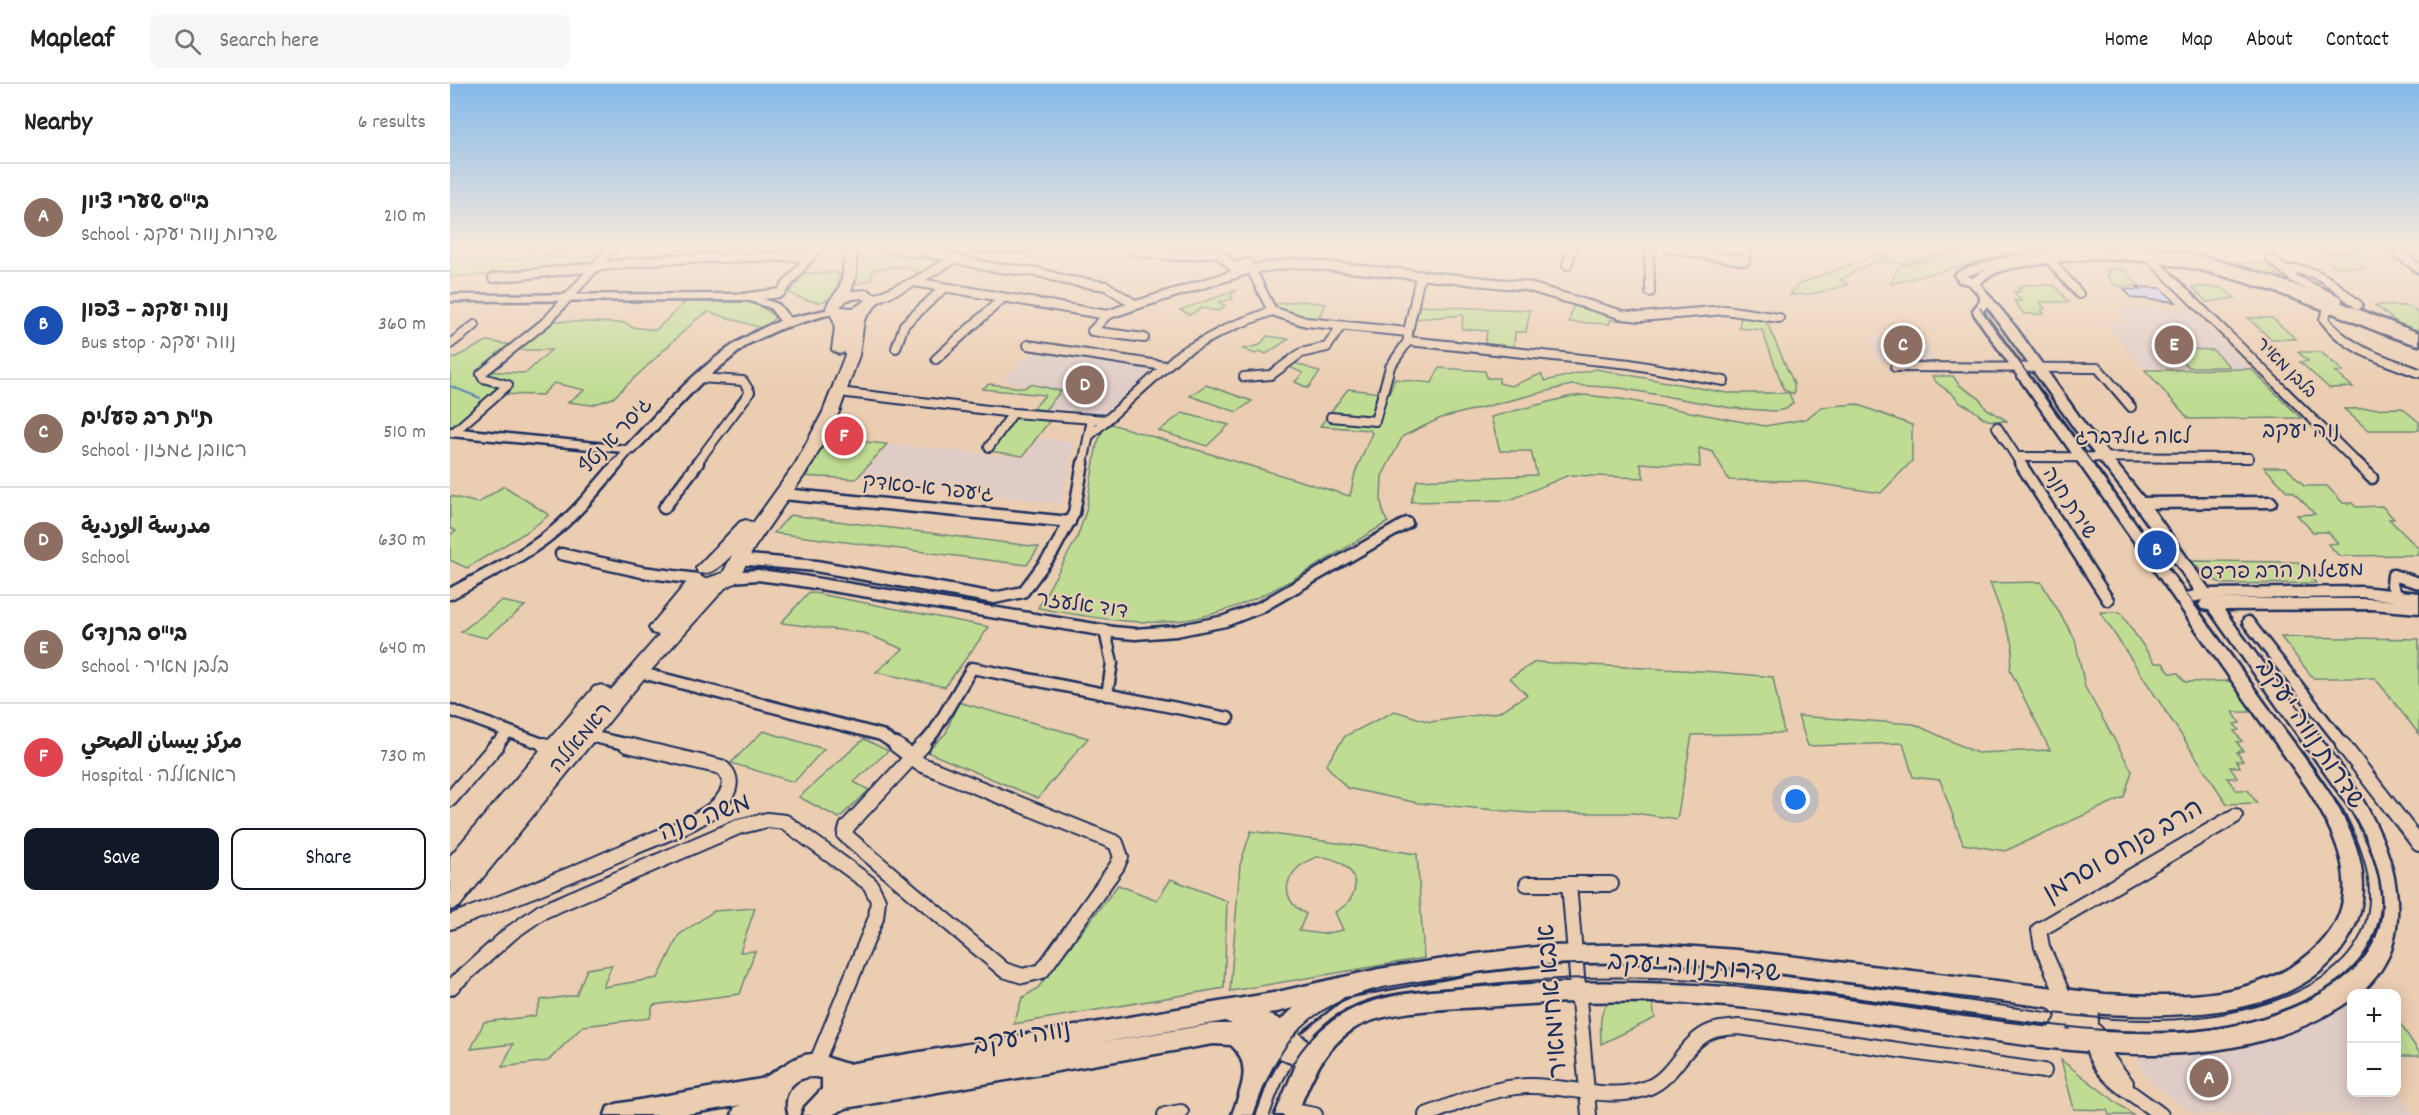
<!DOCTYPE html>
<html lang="en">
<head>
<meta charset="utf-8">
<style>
  :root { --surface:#fff; --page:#f6f6f6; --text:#222; --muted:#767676; --line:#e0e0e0; --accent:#111827 }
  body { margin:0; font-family:Dekko,"Playpen Sans Arabic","Playpen Sans Hebrew",sans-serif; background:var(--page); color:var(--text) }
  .controls { position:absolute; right:18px; bottom:18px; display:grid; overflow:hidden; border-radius:12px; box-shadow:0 3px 15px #0003 }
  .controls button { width:54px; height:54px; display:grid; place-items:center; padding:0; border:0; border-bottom:2px solid var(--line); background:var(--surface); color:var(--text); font:30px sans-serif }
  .you { position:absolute; left:1346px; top:716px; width:21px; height:21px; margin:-15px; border:4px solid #fff; border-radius:50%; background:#1a73e8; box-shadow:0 0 0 9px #1a73e833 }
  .badge { display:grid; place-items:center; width:39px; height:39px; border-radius:50%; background:var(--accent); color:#fff; font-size:20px; font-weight:700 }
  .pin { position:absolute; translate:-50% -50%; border:3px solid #fff; box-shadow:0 2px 6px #0006 }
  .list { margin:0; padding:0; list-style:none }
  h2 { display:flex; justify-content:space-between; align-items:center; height:78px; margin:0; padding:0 24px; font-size:26px }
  h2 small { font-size:20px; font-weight:400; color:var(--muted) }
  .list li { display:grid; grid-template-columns:39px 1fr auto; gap:18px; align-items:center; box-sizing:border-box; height:108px; padding:0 24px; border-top:2px solid var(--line) }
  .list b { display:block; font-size:22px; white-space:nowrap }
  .list p { margin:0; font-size:20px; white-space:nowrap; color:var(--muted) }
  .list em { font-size:20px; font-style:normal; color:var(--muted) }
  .actions { display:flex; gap:12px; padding:18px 24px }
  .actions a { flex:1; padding:14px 0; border:2px solid var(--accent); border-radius:12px; text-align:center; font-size:21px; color:var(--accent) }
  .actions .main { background:var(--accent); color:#fff }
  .icon { flex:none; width:33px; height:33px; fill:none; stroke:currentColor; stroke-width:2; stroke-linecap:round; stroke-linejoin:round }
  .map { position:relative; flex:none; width:1969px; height:1031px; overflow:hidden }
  header { display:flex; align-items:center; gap:36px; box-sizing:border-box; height:84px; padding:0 30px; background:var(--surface); border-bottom:2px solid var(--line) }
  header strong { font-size:28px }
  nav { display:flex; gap:33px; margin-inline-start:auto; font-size:21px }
  .search { width:420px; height:54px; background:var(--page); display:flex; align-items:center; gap:15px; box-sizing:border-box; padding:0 21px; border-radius:12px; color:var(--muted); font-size:22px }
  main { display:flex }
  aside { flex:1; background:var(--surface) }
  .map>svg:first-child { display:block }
</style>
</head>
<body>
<header>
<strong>Mapleaf</strong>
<div class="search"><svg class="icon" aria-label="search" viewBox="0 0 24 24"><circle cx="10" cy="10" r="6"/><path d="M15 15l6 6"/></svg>Search here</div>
<nav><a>Home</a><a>Map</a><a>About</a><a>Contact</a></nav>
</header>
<main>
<aside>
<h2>Nearby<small>6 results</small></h2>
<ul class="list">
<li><span class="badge" style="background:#8d6e63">A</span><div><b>בי&quot;ס שערי ציון</b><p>School · שדרות נווה יעקב</p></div><em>210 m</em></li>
<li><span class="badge" style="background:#1a4fb4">B</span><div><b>נווה יעקב – צפון</b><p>Bus stop · נווה יעקב</p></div><em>360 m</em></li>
<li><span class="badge" style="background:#8d6e63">C</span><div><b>ת&quot;ת רב פעלים</b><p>School · ראובן גמזון</p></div><em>510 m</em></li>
<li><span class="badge" style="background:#8d6e63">D</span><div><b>مدرسة الوردية</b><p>School</p></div><em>630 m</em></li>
<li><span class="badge" style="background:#8d6e63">E</span><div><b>בי&quot;ס ברנדט</b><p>School · בלבן מאיר</p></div><em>640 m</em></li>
<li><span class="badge" style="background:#e0444e">F</span><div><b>مركز بيسان الصحي</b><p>Hospital · ראמאללה</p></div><em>730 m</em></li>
</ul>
<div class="actions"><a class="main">Save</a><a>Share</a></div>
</aside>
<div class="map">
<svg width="1969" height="1031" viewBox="0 0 1969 1031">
  <rect width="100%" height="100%" fill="#ebcdb1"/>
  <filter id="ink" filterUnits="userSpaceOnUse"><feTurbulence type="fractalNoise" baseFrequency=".0167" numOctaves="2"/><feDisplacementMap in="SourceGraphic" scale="12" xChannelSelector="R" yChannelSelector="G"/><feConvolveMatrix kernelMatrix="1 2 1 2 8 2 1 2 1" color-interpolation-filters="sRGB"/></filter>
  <g filter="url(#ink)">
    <g fill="#dfccc7">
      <path d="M1666 224H1737L1798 284H1694L1653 238H1678Z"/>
      <path d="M1418 254H1472L1486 279 1430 278Z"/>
      <path d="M583 266 705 284 665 332 591 324 607 306 552 297Z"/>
      <path d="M590 354 624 358 611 420 409 395 440 360 575 374Z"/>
      <path d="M1901 915 1902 1008H1946L1947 1005 1964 1031H1842L1820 991 1841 1031H1746L1702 999 1688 980V974L1696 969 1780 968 1840 951Z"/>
    </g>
    <g fill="#c0dc93" stroke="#6e8678" stroke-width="1.5" fill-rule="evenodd">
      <path d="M82 164H99L93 171 125 167 128 164H155L140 180 65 189 0 193V175L67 176Z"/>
      <path d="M422 164 491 178 471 191 453 182 423 186 421 196 406 200 408 166Z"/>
      <path d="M1448 164H1518L1449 180 1431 171Z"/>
      <path d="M1528 164H1582L1441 200 1448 183Z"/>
      <path d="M1897 164H1933L1949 176H1907L1916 184 1886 183 1867 168 1902 169Z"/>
      <path d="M1427 170 1441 178 1424 177 1390 196 1398 201 1361 210 1340 211 1349 200Z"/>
      <path d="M1782 179H1812L1829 192 1873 212 1780 182Z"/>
      <path d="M1656 185H1673L1690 202H1666L1656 191 1660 190Z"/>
      <path d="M355 189H389C388 225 365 222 339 209Z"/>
      <path d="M1571 201H1604L1619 218H1590L1595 225 1591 226 1594 230H1574L1564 217H1571L1564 208H1570L1567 204H1572Z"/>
      <path d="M1742 203H1770L1785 214 1757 218Z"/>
      <path d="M787 206 781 210 783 215 769 218 775 222 768 227 751 224 740 231 730 226Z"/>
      <path d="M246 215C277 215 301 211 325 233L319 240 312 244 258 228 248 234 163 314 142 321 118 318 135 306 104 299 92 311 45 310 3 344 0 343V276L37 257 62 261 27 287 76 289 101 266H65L101 237 176 239 181 243 206 246 234 219Z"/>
      <path d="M852 217 876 220 866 237 827 225 826 220Z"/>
      <path d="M1126 219 1179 234V237L1160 236 1159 240 1119 238 1122 225Z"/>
      <path d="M1925 221 1959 222 1969 230V248L1950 241Z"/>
      <path d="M969 222 1080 226 1076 248H1065L1064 263 1035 260 1037 247 1012 245 1013 231 966 235Z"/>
      <path d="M1291 231 1310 234 1317 239 1344 300V310L1334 306 1312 246 1289 244Z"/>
      <path d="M1798 234H1822L1846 255H1821Z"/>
      <path d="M817 252 839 255 816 270 810 267 805 270 793 265 810 261Z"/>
      <path d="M1737 265 1763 266 1780 283H1738L1726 270H1740Z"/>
      <path d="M1848 268H1871L1893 287 1885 288 1903 303 1879 304 1850 278 1858 277Z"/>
      <path d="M842 278 870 288 858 304 845 298 853 289 837 282Z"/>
      <path d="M989 284 1035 287 1037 294H1049V299L1061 302 1091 290 1095 297 1146 285 1277 309H1339L1343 319 1336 325 1325 327 1281 324 1170 304 1121 301 991 334 953 352 932 392 931 417 934 432 938 438C870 478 797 534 715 538 673 540 630 531 588 524L627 454 636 427 647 360 653 346 661 340 900 412 905 389 922 349 919 346 870 342 898 305 939 310 945 295 982 299Z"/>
      <path d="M1801 285 1851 334 1739 335 1695 286Z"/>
      <path d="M1482 292H1503L1509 301 1529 314 1536 324 1557 337C1523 339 1535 327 1510 319 1502 305 1488 305 1482 292Z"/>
      <path d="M539 300 574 304 580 300 611 307 595 326 583 325 595 311 532 305Z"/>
      <path d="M756 301 802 317 787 328 740 312Z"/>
      <path d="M1134 311 1171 315 1315 342 1356 335 1371 323 1406 320 1462 341V377L1431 409 1350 397 1279 396 1263 368 1249 364 1250 383 1190 379 1194 394 1119 391 1060 416 961 418 967 396 1087 391 1081 367H1050L1041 333 1118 313Z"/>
      <path d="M1952 324 1969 338V346H1918L1894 325Z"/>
      <path d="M732 329 779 341 757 362 709 347Z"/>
      <path d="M567 332 601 335 573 372 538 367Z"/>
      <path d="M376 354 437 360 406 395 352 392Z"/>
      <path d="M1814 383H1836L1854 402H1877L1893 419H1902L1906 423 1932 422 1944 435H1939L1969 465V471L1889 472 1878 460 1888 459 1878 448H1863L1847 431 1865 430 1843 408 1837 407Z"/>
      <path d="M54 402 99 431 78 447 17 484 0 476V451L6 447 0 444V412L28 419Z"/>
      <path d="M340 431 589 463 577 481 324 449Z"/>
      <path d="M1742 477 1848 478 1866 499 1774 500 1756 493Z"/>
      <path d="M1591 498 1625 555 1635 603 1682 687 1674 713 1555 767 1513 760 1490 696 1463 693 1453 659 1358 662 1348 632 1464 640 1527 669 1600 666 1560 586 1563 560 1540 499Z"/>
      <path d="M359 508 539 543 495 603 426 588 453 565 414 549 331 539Z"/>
      <path d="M51 517 75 522 36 554 11 548Z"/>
      <path d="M1650 528H1670L1705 579H1713L1720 589H1728L1735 598 1782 597 1805 628H1783L1790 639 1784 640 1789 646 1784 647 1792 657 1787 658 1793 667 1787 668 1793 677H1786L1790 683H1780L1787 694H1777L1786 706H1798L1807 719 1777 720Z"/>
      <path d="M1831 553 1969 555V650L1925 594H1863Z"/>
      <path d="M1085 578 1267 588 1323 593 1334 649 1242 651 1227 735 1184 729H1079L968 719 897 704 876 681 895 652 945 627 980 638 1049 628 1077 611 1060 594Z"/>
      <path d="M508 618 638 654 588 714 477 668 496 649Z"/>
      <path d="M313 647 374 665 344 698 281 679Z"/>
      <path d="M414 655 438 667 404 698 419 706 389 734 349 713Z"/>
      <path d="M801 747 967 770 974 874 780 907 790 781ZM867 773C904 772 921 809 885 828L893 846 873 850 849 847 856 830C824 813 837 783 867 773Z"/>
      <path d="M721 795 777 817 774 904 564 940 572 914 588 904 668 801 707 816Z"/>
      <path d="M305 824 290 868 305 867 290 910 203 921 200 934 133 942 98 977 52 983 63 960 21 965 34 938 85 932 91 916 126 911 137 885 162 881 153 903 208 894 229 851 264 827Z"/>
      <path d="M1162 916H1202L1205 934 1151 960C1151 944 1147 926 1162 916Z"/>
      <path d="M1947 935 1969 968V972H1947Z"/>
      <path d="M1611 976 1683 1031H1659L1657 1026 1624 1025Z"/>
    </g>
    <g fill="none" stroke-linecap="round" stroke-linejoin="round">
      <path stroke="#6087b3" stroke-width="2" d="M0 302 30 314"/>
    </g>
    <path fill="#c2c9fb" stroke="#1b2f5e" stroke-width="1.5" d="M1687 203 1710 204 1726 218 1682 214 1674 205 1690 206Z"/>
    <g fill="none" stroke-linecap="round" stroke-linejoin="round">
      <g stroke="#1b2f5e" stroke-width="12">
        <g id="street-far2">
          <path d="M443 164 466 169"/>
          <path d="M461 164 540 183 588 188 615 196 656 202 686 221 801 185 847 179 1076 202 1173 231 1190 233 1275 226 1329 234"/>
          <path d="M528 164H575"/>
          <path d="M680 164 683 167 728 172 767 168 783 183 798 179"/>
          <path d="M1199 164 1200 208"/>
          <path d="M1219 164 1295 177 1297 164"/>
          <path d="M1949 170 1969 185"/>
          <path d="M1598 174 1629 210"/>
          <path d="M1700 174 1908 380"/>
          <path d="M1820 175 1837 188"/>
          <path d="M1117 181 1122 164"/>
          <path d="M801 185 822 227 856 238 958 248V257L1180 280 1274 297"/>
          <path d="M43 194 218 175 361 172"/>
          <path d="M464 198 657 231 686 221"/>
          <path d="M298 213 330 209 367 164"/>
          <path d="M424 215 464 198 504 175"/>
          <path d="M1908 221C1886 203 1867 182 1836 186L1844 195 1888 216 1878 225 1874 235C1896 266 1935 276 1969 289"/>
          <path d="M657 231 642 247 694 254"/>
          <path d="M958 248 970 193"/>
          <path d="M0 260 25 241"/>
          <path d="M578 261 715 282"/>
          <path d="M446 264 454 241 494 204"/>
          <path d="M486 275 552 215"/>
          <path d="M1445 283 1648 284 1681 323"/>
          <path d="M794 293 821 291 851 269 877 263 891 242"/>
          <path d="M389 308 563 329 657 336"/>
          <path d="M881 333 925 337 940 283 958 257"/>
          <path d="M1547 343 1571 380"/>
          <path d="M4 348 58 301 33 294 31 290 98 236 162 164"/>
          <path d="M639 352 731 269 780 243 822 227"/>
          <path d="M539 363 563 329"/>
          <path d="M1567 373 1799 374"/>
          <path d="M167 380 179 366"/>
          <path d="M246 380 300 308 293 297 250 294"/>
          <path d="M633 380 642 335"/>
        </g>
      </g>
      <g stroke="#1b2f5e" stroke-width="15">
        <g id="street-far1">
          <path d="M1570 379 1658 516"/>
          <path d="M1907 379 1922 394"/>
          <path d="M333 410 620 438"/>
          <path d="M1691 419 1821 418"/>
          <path d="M214 424 248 379"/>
          <path d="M111 470 192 488 247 495"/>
          <path d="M287 475 366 482 544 514 573 508 603 468 624 429 633 379"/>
          <path d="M280 493 308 491 346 496 663 548 685 550 726 547 775 537 811 523 957 439"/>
          <path d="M0 510C33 492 67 476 97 453 124 432 146 405 168 379"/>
          <path d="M1951 519 1942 501 1943 491 1969 499"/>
          <path d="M1798 538 1894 662"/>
          <path d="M655 547 662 579 657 611"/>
          <path d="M188 588 431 651 448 662"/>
          <path d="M0 626 98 662"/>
          <path d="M135 651 184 662"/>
          <path d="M46 662 58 648"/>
          <path d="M472 662 484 648 522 584 778 634"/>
        </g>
      </g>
      <g stroke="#1b2f5e" stroke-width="18">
        <g id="street">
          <path d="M94 661 105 665"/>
          <path d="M446 661 462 673"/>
          <path d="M1893 661 1969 760"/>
          <path d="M462 673 470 680 666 759 671 773 667 782 592 887 573 892 554 886 395 751 397 743Z"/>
          <path d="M462 673 473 661"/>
          <path d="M0 715 47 661"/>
          <path d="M1077 800H1161"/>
          <path d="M1119 800 1139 1031"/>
          <path d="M0 838C62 815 122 791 182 764 208 753 238 743 261 727 276 716 289 696 271 683L177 661"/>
          <path d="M0 904 61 849 91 828 288 743 317 736 335 738 420 800 428 816 426 834 366 980"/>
          <path d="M1600 915 1632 946"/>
          <path d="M1644 919C1628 984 1667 997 1711 1031"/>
          <path d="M1600 953 1612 939 1616 925"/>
          <path d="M1653 956 1615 915 1592 863 1589 846 1785 732"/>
          <path d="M1643 957 1676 999"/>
          <path d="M837 1026 865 1031"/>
          <path d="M715 1031 731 1028"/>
          <path d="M976 1031C1008 1019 1043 1003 1078 1002 1116 1001 1160 1018 1197 1004 1225 994 1233 958 1262 947 1270 944 1280 944 1289 943L1594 987"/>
        </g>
      </g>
      <g stroke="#1b2f5e" stroke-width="5">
        <g id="secondary">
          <path d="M1614 164C1641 164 1669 162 1696 164 1786 171 1885 218 1969 249V261C1937 253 1906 238 1875 226 1778 189 1694 164 1590 180 1571 183 1543 184 1530 200L1567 245 1636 342 1704 427 1759 505 1912 503 1969 509V529L1922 525 1774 526C1798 560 1822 592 1848 625 1898 690 1969 777 1941 866 1934 883 1924 898 1909 910H1902V915C1792 992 1648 971 1525 954 1456 944 1387 934 1318 926 1228 916 1139 915 1049 922 1008 925 940 924 905 944 874 963 859 998 847 1031H825L846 981 829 974 816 998 804 1031H782C790 1006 804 982 781 961L763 960 396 1024 382 1031H352L355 1023 372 1005V994C347 988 329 1007 336 1031H282L285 1023 291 1021 231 1031H155L158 1023 166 1020 311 995C330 987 348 965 371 971 380 974 388 978 398 980L823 909 929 885 1027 870 1096 862 1202 860 1287 866 1655 910C1728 914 1815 917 1870 860 1917 811 1887 751 1856 702L1524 230 1523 226 1530 217V212L1519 200 1509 198 1504 191C1520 177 1590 167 1614 164ZM1662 167 1678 168H1635ZM1541 184 1531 188 1523 194 1515 192ZM1537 222 1627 348 1681 416 1745 507 1736 509 1534 230V226ZM1912 513 1947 517 1922 515H1767ZM1752 516 1749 521 1752 525 1759 526 1902 727C1948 804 1949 872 1861 915 1816 938 1766 948 1715 949 1609 952 1490 928 1384 914 1262 898 1142 894 1020 904 962 909 898 907 859 959L849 949 894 913 1027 888 1096 880 1202 878 1287 884 1655 930C1736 934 1857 933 1901 850 1916 822 1916 793 1906 763 1891 720 1862 683 1835 647 1804 604 1773 561 1742 518ZM844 924 831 936 818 930ZM775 937 782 940H763L644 960Z"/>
          <path d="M298 210 328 220 340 234 385 224 390 227 330 245 298 260 252 298 184 369 0 352V344L176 362C222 314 266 260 330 237L320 224 297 216 0 217V211Z"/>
        </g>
      </g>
      <g stroke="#1b2f5e" stroke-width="4">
        <path id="highway" d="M394 164H406V192L401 207 418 206 431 215 414 236 409 271 389 328 362 380 304 464 287 498 275 504 195 593 9 823 0 826V772L144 603 152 601 161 606 209 551 202 549 199 544 241 493 248 491 255 495 273 489 282 471C273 480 262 492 248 489L246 484 290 438 296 436 303 439 346 379 373 328 395 271V268L389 270 382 266C384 247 389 239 376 225 378 215 385 212 389 204 395 192 393 177 394 164ZM411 214 416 216 404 224 390 223 397 216Z"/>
      </g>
      <use href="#street-far2" stroke="#ebcdb1" stroke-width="8"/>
      <use href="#street-far1" stroke="#ebcdb1" stroke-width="10"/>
      <use href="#street" stroke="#ebcdb1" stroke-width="14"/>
      <use href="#secondary" fill="#ebcdb1" fill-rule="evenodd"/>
      <use href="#highway" fill="#ebcdb1" fill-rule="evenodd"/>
      <path stroke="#1b2f5e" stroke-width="1.5" d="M1530 224 1847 662"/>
      <g stroke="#1b2f5e" stroke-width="2">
        <path d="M804 1031C816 995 831 959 861 935 900 905 948 901 994 894 1038 887 1082 881 1127 880 1246 877 1363 895 1481 911 1555 921 1631 937 1707 936 1781 935 1916 910 1919 815 1920 783 1907 754 1893 726L1846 661"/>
        <path d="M820 1031C833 990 855 949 895 928 930 909 971 907 1010 903 1092 894 1176 890 1258 897 1352 905 1445 920 1538 933 1600 941 1664 950 1727 948 1802 944 1926 912 1931 820 1932 796 1923 771 1914 750"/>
      </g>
    </g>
  </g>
  <linearGradient id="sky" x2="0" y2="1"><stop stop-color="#84bae9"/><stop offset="0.53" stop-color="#f6e8dc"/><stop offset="1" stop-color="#f6e8dc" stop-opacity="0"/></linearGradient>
  <rect width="1969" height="308" fill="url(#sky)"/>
  <g text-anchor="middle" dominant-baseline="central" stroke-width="4.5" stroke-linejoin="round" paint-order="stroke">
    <g font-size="18" fill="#1b2f5e" stroke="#ebcdb1">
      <text transform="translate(1835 285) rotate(45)">בלבן מאיר</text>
    </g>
    <g font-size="21" fill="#1b2f5e" stroke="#ebcdb1">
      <text transform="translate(167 353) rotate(-47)">ג'סר א נטף</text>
      <text x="1683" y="355">לאה גולדברג</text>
      <text transform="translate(478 406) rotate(6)">ג'עפר א-סאדק</text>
      <text transform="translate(1618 420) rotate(57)">שירת חנה</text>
      <text transform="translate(1832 489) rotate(-1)">מעגלות הרב פרדס</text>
      <text transform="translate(632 523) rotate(8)">דוד אלעזר</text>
      <text transform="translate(132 655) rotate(-50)">ראמאללה</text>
    </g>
    <g font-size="22" fill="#1b2f5e" stroke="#ebcdb1">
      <text x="1851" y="348">נוה יעקב</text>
    </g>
    <g font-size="26" fill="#1b2f5e" stroke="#ebcdb1">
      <text transform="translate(1859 651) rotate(56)">שדרות נווה יעקב</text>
      <text transform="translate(255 735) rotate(-20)">משה סנה</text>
      <text transform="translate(1674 768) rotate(-30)">הרב פנחס וסרמן</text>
      <text transform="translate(1244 885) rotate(4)">שדרות נווה יעקב</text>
      <text transform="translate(1104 917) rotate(-95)">אבא אחימאיר</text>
      <text transform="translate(572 955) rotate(-10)">נווה יעקב</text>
    </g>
  </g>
</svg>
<div class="controls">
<button>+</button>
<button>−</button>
</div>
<div class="you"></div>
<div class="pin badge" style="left:1759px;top:994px;background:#8d6e63">A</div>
<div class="pin badge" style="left:1707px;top:466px;background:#1a4fb4">B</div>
<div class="pin badge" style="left:1453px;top:261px;background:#8d6e63">C</div>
<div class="pin badge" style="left:635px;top:301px;background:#8d6e63">D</div>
<div class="pin badge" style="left:1724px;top:261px;background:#8d6e63">E</div>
<div class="pin badge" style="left:394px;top:352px;background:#e0444e">F</div>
</div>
</main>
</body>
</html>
